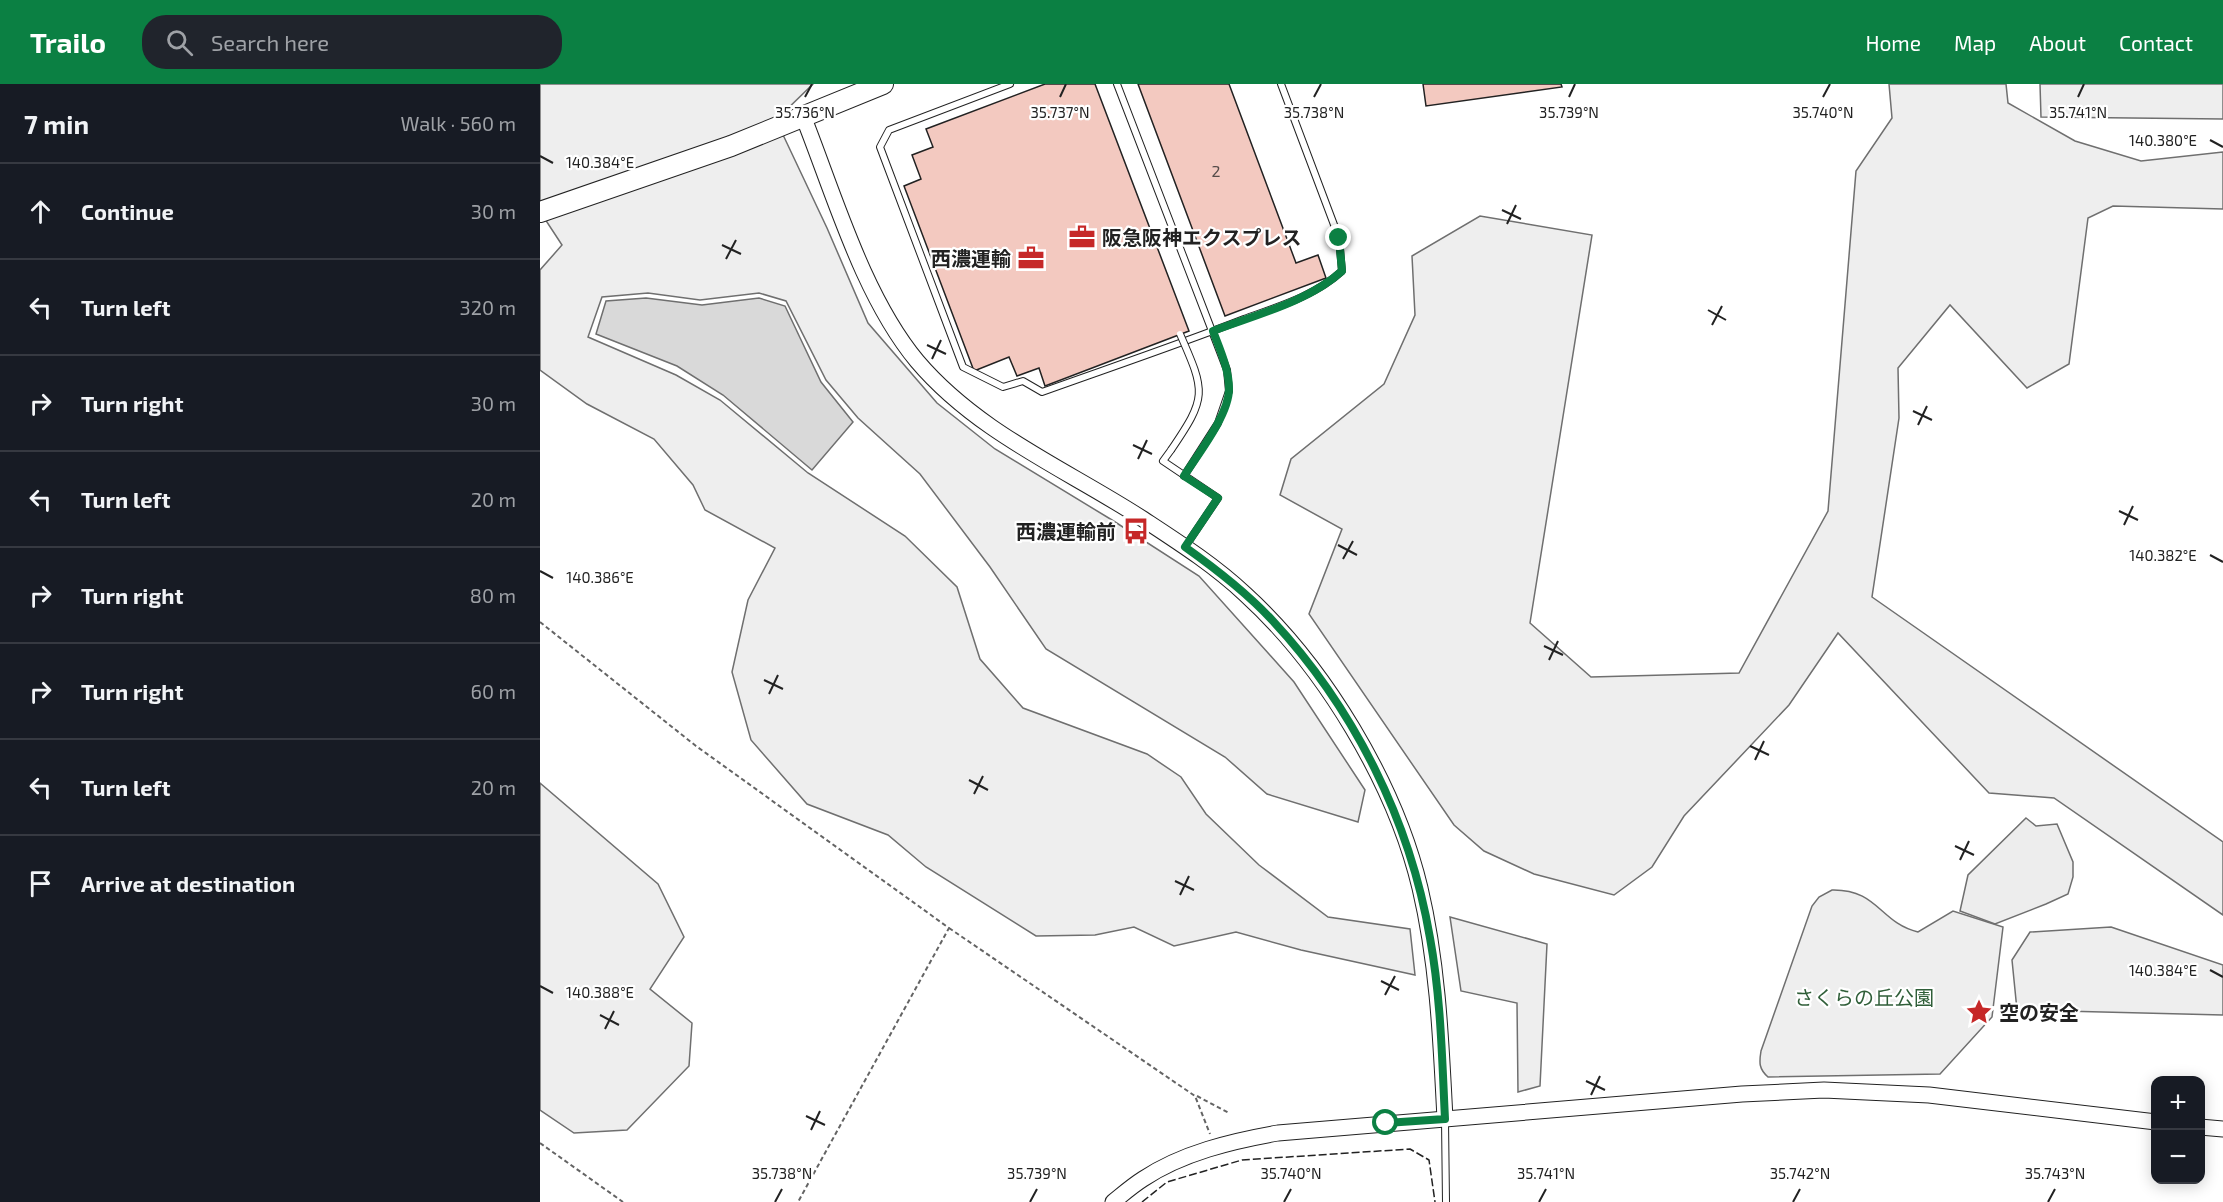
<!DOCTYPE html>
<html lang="en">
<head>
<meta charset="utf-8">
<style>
  :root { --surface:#171b24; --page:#20242c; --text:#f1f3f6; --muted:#9ea1a6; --line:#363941; --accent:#0b8043 }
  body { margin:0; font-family:"Exo 2","Noto Sans JP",sans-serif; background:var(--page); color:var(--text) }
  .controls { position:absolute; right:18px; bottom:18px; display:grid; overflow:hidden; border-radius:12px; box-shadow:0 3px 15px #0003 }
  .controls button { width:54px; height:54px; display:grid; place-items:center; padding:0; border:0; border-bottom:2px solid var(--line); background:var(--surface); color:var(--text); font:30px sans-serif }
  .stop { position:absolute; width:18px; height:18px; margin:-14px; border:4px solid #0b8043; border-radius:50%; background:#fff }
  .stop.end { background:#0b8043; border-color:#fff; box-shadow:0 2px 6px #0008 }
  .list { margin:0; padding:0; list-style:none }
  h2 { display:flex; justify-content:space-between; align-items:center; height:78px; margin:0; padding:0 24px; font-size:26px }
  h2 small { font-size:20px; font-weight:400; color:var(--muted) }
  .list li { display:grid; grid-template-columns:39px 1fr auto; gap:18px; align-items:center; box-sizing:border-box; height:96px; padding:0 24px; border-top:2px solid var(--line) }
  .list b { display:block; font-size:22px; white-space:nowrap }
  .list em { font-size:20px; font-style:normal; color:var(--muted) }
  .icon { flex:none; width:33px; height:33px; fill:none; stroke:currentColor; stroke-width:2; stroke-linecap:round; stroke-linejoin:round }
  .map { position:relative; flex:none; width:1683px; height:1118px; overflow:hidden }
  header { display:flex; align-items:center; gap:36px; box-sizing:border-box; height:84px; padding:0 30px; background:var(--accent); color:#fff }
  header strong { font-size:28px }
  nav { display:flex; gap:33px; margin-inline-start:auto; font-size:21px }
  .search { width:420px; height:54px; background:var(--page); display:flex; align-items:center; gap:15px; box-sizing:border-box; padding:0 21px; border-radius:24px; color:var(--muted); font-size:22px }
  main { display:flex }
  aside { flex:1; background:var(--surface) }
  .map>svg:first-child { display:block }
</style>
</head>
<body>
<header>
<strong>Trailo</strong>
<div class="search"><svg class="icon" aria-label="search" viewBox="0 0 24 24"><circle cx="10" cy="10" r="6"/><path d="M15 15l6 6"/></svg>Search here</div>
<nav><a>Home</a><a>Map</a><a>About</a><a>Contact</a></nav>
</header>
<main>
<aside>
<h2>7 min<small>Walk · 560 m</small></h2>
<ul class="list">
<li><svg class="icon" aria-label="ahead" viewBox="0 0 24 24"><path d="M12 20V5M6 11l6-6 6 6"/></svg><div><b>Continue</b></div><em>30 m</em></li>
<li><svg class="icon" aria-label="left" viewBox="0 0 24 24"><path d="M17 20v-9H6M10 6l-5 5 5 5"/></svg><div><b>Turn left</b></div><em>320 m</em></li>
<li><svg class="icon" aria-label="right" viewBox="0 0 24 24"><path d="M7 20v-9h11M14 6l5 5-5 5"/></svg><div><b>Turn right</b></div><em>30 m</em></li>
<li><svg class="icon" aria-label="left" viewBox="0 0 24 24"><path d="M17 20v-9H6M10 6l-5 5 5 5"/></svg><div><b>Turn left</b></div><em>20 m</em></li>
<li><svg class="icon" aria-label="right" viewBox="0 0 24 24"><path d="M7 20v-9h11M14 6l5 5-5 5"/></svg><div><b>Turn right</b></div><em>80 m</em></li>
<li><svg class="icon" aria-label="right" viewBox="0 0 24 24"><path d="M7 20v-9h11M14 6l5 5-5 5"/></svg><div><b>Turn right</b></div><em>60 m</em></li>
<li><svg class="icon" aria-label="left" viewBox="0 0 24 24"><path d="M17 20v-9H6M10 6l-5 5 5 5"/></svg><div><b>Turn left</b></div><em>20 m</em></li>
<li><svg class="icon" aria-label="arrive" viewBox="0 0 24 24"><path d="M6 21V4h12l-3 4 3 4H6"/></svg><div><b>Arrive at destination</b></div></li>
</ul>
</aside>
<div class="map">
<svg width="1683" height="1118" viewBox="0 0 1683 1118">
  <rect width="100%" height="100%" fill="#fff"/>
  <g fill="#eee" stroke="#6f6f6f" stroke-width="1.5">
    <path d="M0 0H273L236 36 287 144 328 239 397 319 455 365 572 436 659 492 754 598 825 706 818 738 727 710 685 673 506 565 450 483 380 390 318 334 286 296 246 217 219 209 160 216 108 209 62 213 48 253 136 291 180 316 268 389 365 452 417 503 440 575 483 624 607 670 641 693 666 730 719 781 788 833 870 845 875 891 761 866 696 848 634 862 594 843 555 851 496 852 386 783 348 751 267 720 211 656 192 588 208 516 235 464 165 426 153 401 114 355 47 320 0 286V186L22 161 5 135H0Z"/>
    <path d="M1349 0H1466L1468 19 1535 57 1601 77 1683 68V125L1573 122 1548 134 1529 280 1487 304 1410 221 1358 284 1359 334 1332 513 1683 758V831L1514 714 1449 709 1298 549 1249 621 1144 732 1112 783 1074 811 994 790 944 767 914 741 769 530 802 445 740 411 751 375 844 300 875 231 872 172 940 132 1052 151 990 539 1051 593 1199 589 1288 427 1316 87 1352 34Z"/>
    <path d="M1500 0H1683V35L1501 33Z"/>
    <path d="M0 699 118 800 144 853 110 905 152 939 149 982 87 1046 34 1049 0 1026Z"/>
    <path d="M1292 806C1338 805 1340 839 1378 848L1413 827 1463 843 1452 933 1400 990 1228 993C1219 985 1219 979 1221 967L1272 822 1279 813Z"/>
    <path d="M910 833 1007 860 1000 1002 978 1008 977 919 921 907Z"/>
    <path d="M1571 843 1683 881V931L1477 926 1472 876 1490 848Z"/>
  </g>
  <path fill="#ededed" stroke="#6f6f6f" stroke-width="1.5" d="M1486 734 1496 742 1517 740 1533 778V793L1528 810 1506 820 1455 840 1420 827 1428 791Z"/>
  <path fill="#d9d9d9" stroke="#6f6f6f" stroke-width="1.5" d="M106 214 162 221 219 214 245 222 281 298 313 338 272 386 183 311 137 282 56 250 66 217Z"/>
  <g fill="#f3c9c0" stroke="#222" stroke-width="1.5">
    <path d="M505 0H555L649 247 505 302 499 284 477 292 469 273 434 287 364 102 381 95 372 71 393 63 386 45Z"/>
    <path d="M598 0H689L756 179 778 171 786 194 685 232Z"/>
    <path d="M883 0H1021L1022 3 886 22Z"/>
  </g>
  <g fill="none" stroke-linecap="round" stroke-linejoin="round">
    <g stroke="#222" stroke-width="8">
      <g id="service">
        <path d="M470 0 349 46 340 63 423 283 463 303 483 297 502 308C569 284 637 261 704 235 737 223 775 212 802 187L799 154 741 0"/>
        <path d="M577 0 687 286 689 307 678 339 644 392"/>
        <path d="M631 366 623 377 678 414 645 463"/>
        <path d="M905 1036 906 1118"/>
      </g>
    </g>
    <g stroke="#222" stroke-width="17">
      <g id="tertiary">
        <path d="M263 32C294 110 323 212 377 277 438 349 526 385 603 435 638 458 674 481 705 510 784 582 855 699 880 804 898 880 901 957 905 1035"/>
        <path d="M1660 1043 1683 1045"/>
        <path d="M573 1118C583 1110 592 1102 603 1095 642 1069 692 1057 738 1049L1202 1010 1284 1006 1389 1011 1616 1038"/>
      </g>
    </g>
    <g stroke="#222" stroke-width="22">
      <path id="primary" d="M0 128 191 62 343 0"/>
    </g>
    <g stroke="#646464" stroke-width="2" stroke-dasharray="4.5 3" stroke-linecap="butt">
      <path d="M0 538 156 662 409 844 258 1118"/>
      <path d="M409 844 655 1012 670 1050"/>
      <path d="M657 1012 689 1029"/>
      <path d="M0 1059 83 1118"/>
    </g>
    <use href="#service" stroke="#fff" stroke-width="6"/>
    <use href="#tertiary" stroke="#fff" stroke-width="15"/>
    <use href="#primary" stroke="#fff" stroke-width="20"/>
    <g stroke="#222" stroke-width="8" stroke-linecap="butt">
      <path id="service-bridge" d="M631 366C667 313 666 309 640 250"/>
    </g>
    <use href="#service-bridge" stroke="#fff" stroke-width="6"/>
    <path stroke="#222" stroke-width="1.5" stroke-dasharray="8 3" stroke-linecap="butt" d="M602 1118 627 1098 702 1076 870 1065 889 1076 895 1118"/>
  </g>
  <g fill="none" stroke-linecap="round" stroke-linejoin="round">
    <path stroke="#0b8043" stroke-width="8" d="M799 154 802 187C768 218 715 231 673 247 680 266 689 285 689 305 689 331 658 370 644 392L678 414 645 463C676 485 706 508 732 536 814 624 870 736 890 854 901 914 902 975 905 1035L846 1039"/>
  </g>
  <path fill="none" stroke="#222" stroke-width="2" d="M265 13 272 0M520 13 526 0M774 13 781 0M1029 13 1035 0M1283 13 1290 0M1538 13 1544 0M1670 56 1683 63M0 72 13 79M962 126 981 135M967 140 976 121M182 161 201 170M186 175 196 156M1168 226 1186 236M1172 241 1182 222M387 261 406 270M392 275 401 256M1373 327 1392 336M1378 341 1387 322M593 361 612 370M598 375 607 356M1579 427 1598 436M1584 441 1593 422M798 461 817 471M1670 471 1683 478M803 475 813 457M0 487 13 494M1004 562 1023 571M1009 576 1018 557M224 596 243 605M229 610 238 591M1210 662 1229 671M1215 676 1224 657M429 696 448 706M434 710 443 692M1415 762 1434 771M1420 776 1429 757M635 797 654 806M640 811 649 792M1670 886 1683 893M841 897 859 906M0 902 13 909M845 911 855 892M60 931 79 941M65 945 74 927M1046 997 1065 1006M1051 1011 1060 992M266 1032 285 1041M271 1046 280 1027M235 1118 242 1105M490 1118 497 1105M744 1118 751 1105M999 1118 1006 1105M1253 1118 1260 1105M1508 1118 1515 1105"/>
  <defs>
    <g id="office-bare" transform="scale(2.07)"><path d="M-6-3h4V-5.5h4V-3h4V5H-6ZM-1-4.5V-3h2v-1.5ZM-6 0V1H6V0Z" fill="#c62828" stroke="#fff" stroke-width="2.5" paint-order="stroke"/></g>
    <g id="bus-bare" transform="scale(2.07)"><path d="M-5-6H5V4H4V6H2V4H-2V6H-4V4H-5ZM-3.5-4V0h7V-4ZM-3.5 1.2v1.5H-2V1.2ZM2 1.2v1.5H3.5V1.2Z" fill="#c62828" stroke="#fff" stroke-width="2.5" paint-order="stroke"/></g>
    <g id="sight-bare" transform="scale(2.07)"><path d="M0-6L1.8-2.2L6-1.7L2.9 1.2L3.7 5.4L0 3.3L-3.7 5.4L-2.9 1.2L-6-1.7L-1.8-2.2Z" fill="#c62828" stroke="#fff" stroke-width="2.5" paint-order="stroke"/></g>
  </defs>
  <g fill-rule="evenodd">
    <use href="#office-bare" x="542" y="153"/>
    <use href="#office-bare" x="491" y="174"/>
    <use href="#bus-bare" x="596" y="447"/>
    <use href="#sight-bare" x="1439" y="928"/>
  </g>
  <g text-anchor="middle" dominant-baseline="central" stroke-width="4.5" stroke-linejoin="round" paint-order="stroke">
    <g font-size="16" fill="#564c4a">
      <text x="676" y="86">2</text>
    </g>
    <g font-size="20" font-weight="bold" fill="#222" stroke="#fff" text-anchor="start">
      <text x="562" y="153">阪急阪神エクスプレス</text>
      <text x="471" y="174" text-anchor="end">西濃運輸</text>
      <text x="576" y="447" text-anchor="end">西濃運輸前</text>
      <text x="1459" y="928">空の安全</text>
    </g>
    <g font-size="20" fill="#2f5e38" stroke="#fff">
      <text x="1324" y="913">さくらの丘公園</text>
    </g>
  </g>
  <g font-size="15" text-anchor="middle" fill="#222" stroke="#fff" stroke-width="4.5" stroke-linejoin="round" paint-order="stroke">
    <text x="1538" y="34">35.741°N</text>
    <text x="265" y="34">35.736°N</text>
    <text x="520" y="34">35.737°N</text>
    <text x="774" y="34">35.738°N</text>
    <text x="1029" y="34">35.739°N</text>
    <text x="1283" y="34">35.740°N</text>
    <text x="1623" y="62">140.380°E</text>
    <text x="60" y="84">140.384°E</text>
    <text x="1623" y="477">140.382°E</text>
    <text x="60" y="499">140.386°E</text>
    <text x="1623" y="892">140.384°E</text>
    <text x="60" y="914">140.388°E</text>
    <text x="242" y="1095">35.738°N</text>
    <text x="497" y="1095">35.739°N</text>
    <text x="751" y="1095">35.740°N</text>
    <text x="1006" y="1095">35.741°N</text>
    <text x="1260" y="1095">35.742°N</text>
    <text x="1515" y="1095">35.743°N</text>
  </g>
</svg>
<div class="controls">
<button>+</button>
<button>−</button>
</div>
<div class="stop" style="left:846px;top:1039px"></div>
<div class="stop end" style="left:799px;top:154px"></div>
</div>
</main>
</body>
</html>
